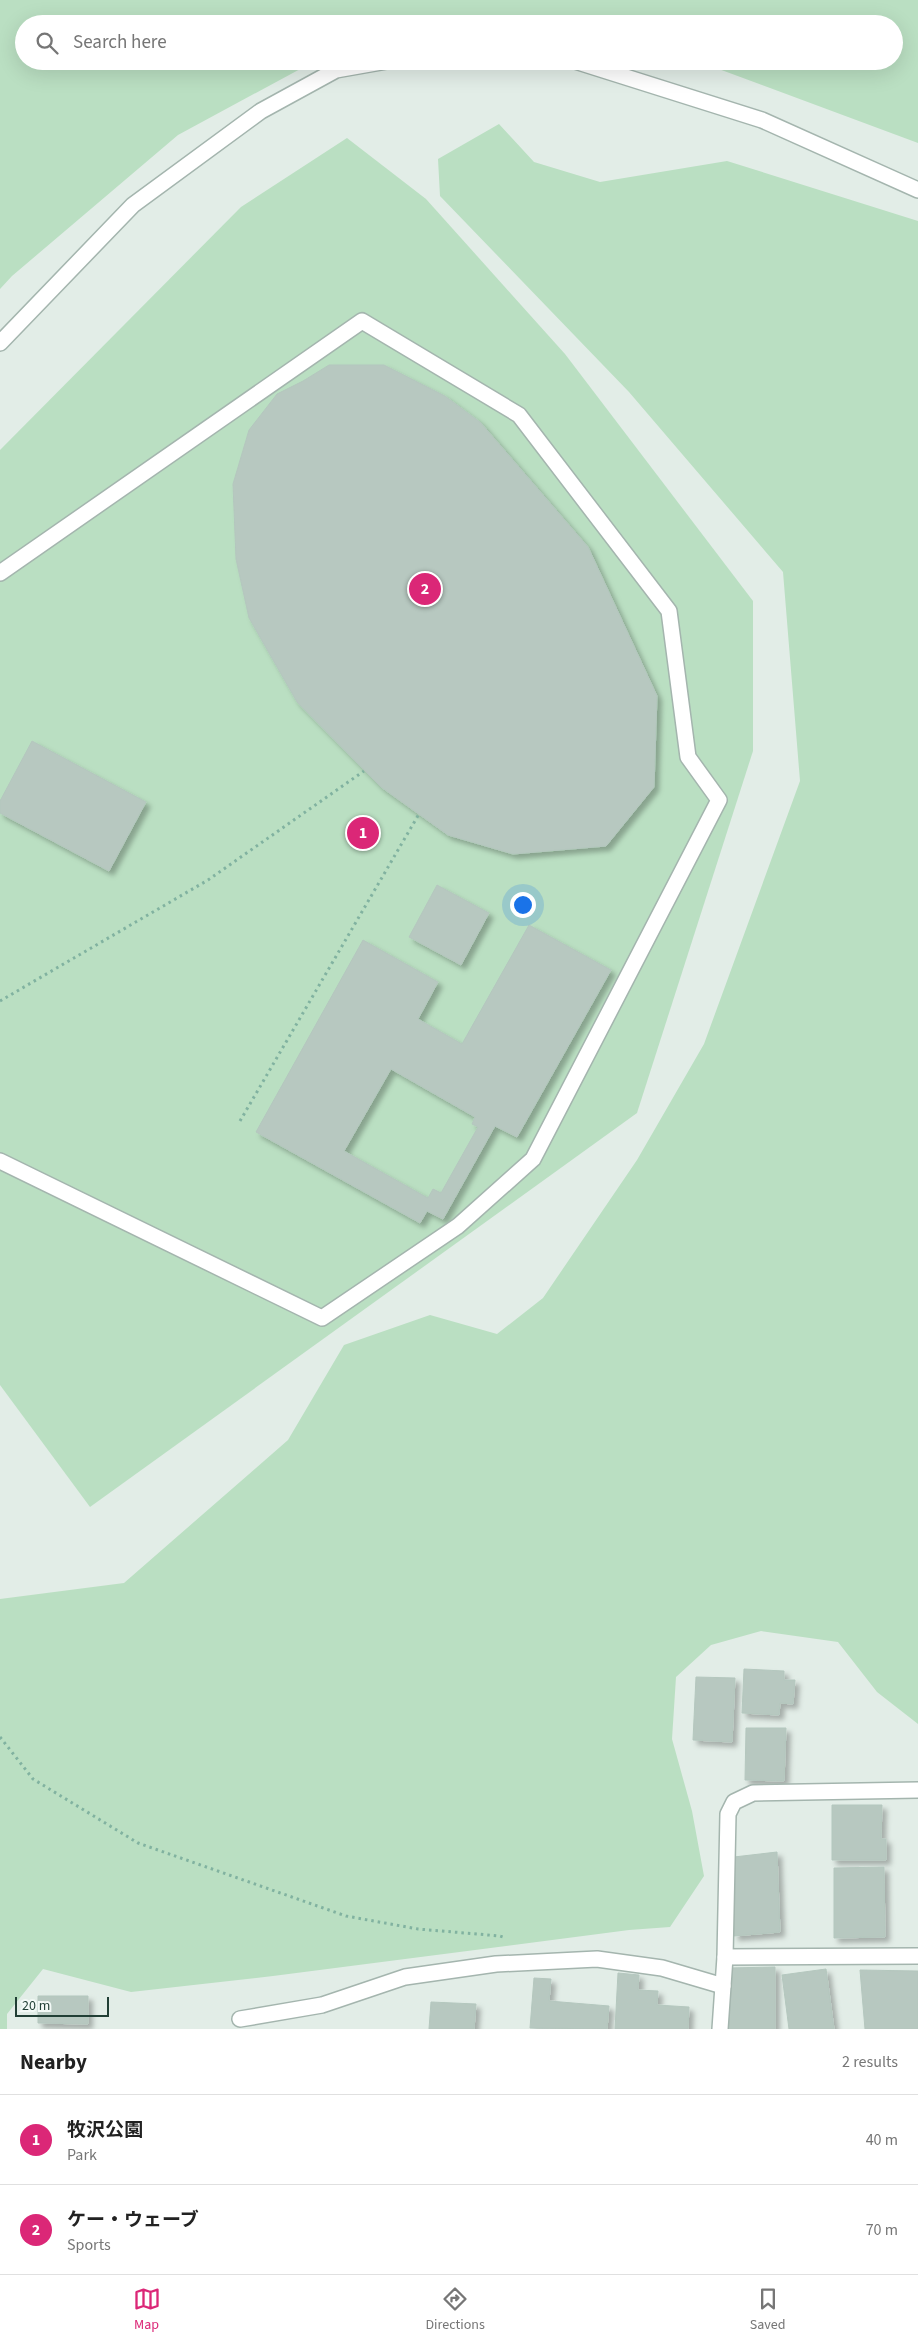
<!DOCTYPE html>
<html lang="en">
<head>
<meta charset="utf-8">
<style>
  :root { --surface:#fff; --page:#f2f2f2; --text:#222; --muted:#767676; --line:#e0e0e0; --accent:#db2777 }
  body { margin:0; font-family:"Source Sans 3","Noto Sans JP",sans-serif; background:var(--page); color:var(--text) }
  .scale { position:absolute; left:15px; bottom:12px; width:94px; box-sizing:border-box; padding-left:5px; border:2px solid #213f35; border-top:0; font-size:14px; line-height:18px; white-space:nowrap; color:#213f35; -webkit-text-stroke:4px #f3f9f6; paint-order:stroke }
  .you { position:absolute; left:522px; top:904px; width:18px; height:18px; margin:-12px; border:4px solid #fff; border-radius:50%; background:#1a73e8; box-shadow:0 0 0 8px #1a73e833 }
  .badge { display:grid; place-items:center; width:32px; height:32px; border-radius:50%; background:var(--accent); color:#fff; font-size:16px; font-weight:700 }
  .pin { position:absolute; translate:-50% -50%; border:2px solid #fff; box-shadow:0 1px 5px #0006 }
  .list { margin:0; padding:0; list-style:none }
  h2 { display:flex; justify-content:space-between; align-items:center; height:65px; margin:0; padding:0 20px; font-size:21px }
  h2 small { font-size:16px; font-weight:400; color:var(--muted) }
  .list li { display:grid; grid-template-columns:32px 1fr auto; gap:15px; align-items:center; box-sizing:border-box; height:90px; padding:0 20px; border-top:1px solid var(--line) }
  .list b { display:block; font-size:19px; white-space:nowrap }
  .list p { margin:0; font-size:16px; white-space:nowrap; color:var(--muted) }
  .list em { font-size:16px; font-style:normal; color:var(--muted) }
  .icon { flex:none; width:28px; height:28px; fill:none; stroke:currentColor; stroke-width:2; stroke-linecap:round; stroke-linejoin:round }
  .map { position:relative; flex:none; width:918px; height:2029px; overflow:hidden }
  .search { position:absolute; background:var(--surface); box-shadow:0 5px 20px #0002; left:15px; right:15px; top:15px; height:55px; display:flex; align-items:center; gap:12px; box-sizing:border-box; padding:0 18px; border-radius:28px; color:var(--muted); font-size:19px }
  .sheet { height:245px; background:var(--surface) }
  nav { display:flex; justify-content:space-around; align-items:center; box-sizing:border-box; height:70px; border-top:1px solid var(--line); background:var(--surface); font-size:14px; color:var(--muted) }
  nav a { display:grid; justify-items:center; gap:2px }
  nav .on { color:var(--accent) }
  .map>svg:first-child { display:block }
</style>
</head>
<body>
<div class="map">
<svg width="918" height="2029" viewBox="0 0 918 2029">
  <defs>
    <filter id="shadow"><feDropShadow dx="4.5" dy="4.5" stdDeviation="2.5" flood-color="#0004"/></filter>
  </defs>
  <rect width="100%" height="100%" fill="#e2ede7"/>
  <g fill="#badfc2">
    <path d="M0 0H918V143L697 61H894V24H24V61H315L178 135 12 276 0 289Z"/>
    <path d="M499 124 534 162 600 182 727 161 918 221V1724L877 1692 838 1642 761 1631 711 1645 676 1677 672 1739 692 1811 704 1876 670 1927 629 1930 273 1976 131 1992 43 1969 7 2014V2029H0V1599L124 1583 288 1440 344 1345 430 1315 497 1334 543 1298 637 1160 704 1044 800 781 783 572 629 392 440 196 438 159Z"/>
    <path d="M347 138 426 199 565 354 753 601V751L637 1113 90 1507 0 1385V450L241 207Z"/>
  </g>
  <g fill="#b7c8c0" stroke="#b4c7be" fill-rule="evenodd" filter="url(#shadow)">
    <path d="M329 365H384L445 396 480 422 588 547 657 696 654 787 606 846 513 854 448 835 381 787 297 702 249 618 236 559 233 484 249 430 277 394 303 381Z"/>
    <path d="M32 741 146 802 109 871 0 813V801Z"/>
    <path d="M437 885 489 913 461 965 409 937Z"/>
    <path d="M529 925 611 970 517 1137 495 1126 443 1219 427 1211 420 1223 256 1132 363 940 438 982 418 1019 462 1044ZM391 1069 475 1117 472 1124 478 1127 441 1193 433 1189 428 1198 344 1151Z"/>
    <path d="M744 1669 784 1671V1680H795L793 1704 780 1703 779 1715 742 1713Z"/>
    <path d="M696 1677 735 1678 732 1742 693 1740Z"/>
    <path d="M746 1728H786L784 1781 745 1780Z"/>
    <path d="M832 1805H882L881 1839H886V1860H832Z"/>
    <path d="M777 1852 780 1932 734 1936V1857Z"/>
    <path d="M884 1867 885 1937 834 1938V1868Z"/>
    <path d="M775 1967V2029H729V1968Z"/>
    <path d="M826 1969 834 2029H789L782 1975Z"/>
    <path d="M860 1970 918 1971V2029H865Z"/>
    <path d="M618 1973 639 1975 638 1990 658 1991 657 2005 689 2007 688 2029H615Z"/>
    <path d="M534 1978 551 1979 549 2001 609 2006 607 2029 530 2028Z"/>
    <path d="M38 1996H88V2024L38 2023Z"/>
    <path d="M431 2002 476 2004 474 2029H429Z"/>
  </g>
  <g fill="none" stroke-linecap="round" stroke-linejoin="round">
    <g stroke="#a4b5ae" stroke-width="18">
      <path id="lane" d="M0 573 362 321 519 415 669 611 688 757 719 800 533 1159 458 1226 322 1318 0 1161"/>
    </g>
    <g stroke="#a4b5ae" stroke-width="18">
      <g id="street">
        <path d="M575 61 762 120 918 190"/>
        <path d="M0 343 133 205 261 111 336 70 387 61"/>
        <path d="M725 1957 918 1956"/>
        <path d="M240 2019 322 2005 405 1977 496 1964 597 1959 662 1968 723 1986"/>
        <path d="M720 2029 725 1957 728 1814 734 1802 753 1793 918 1790"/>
      </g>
    </g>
    <g stroke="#81b2a0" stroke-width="3" stroke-dasharray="2.5 4" stroke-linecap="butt">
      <path d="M0 1001 208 880 364 771"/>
      <path d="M240 1121 419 814"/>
      <path d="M0 1737 33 1779 138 1843 346 1916 418 1929 500 1936 506 1938"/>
    </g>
    <use href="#lane" stroke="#fff" stroke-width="15"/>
    <use href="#street" stroke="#fff" stroke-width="15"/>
  </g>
</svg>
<div class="scale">20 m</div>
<div class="you"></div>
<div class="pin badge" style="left:363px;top:833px">1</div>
<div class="pin badge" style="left:425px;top:589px">2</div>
<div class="search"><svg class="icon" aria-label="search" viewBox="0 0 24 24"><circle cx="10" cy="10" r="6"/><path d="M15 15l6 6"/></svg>Search here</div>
</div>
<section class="sheet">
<h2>Nearby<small>2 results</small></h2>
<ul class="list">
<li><span class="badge">1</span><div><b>牧沢公園</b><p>Park</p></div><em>40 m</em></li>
<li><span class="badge">2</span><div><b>ケー・ウェーブ</b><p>Sports</p></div><em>70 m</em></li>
</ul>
</section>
<nav>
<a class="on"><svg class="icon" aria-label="map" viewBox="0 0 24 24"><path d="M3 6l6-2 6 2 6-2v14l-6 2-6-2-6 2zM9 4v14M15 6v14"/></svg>Map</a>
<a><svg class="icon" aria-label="directions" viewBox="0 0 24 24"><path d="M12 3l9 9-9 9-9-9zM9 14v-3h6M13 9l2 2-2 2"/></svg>Directions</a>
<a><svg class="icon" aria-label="saved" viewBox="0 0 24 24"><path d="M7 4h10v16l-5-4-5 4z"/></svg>Saved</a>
</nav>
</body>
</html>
